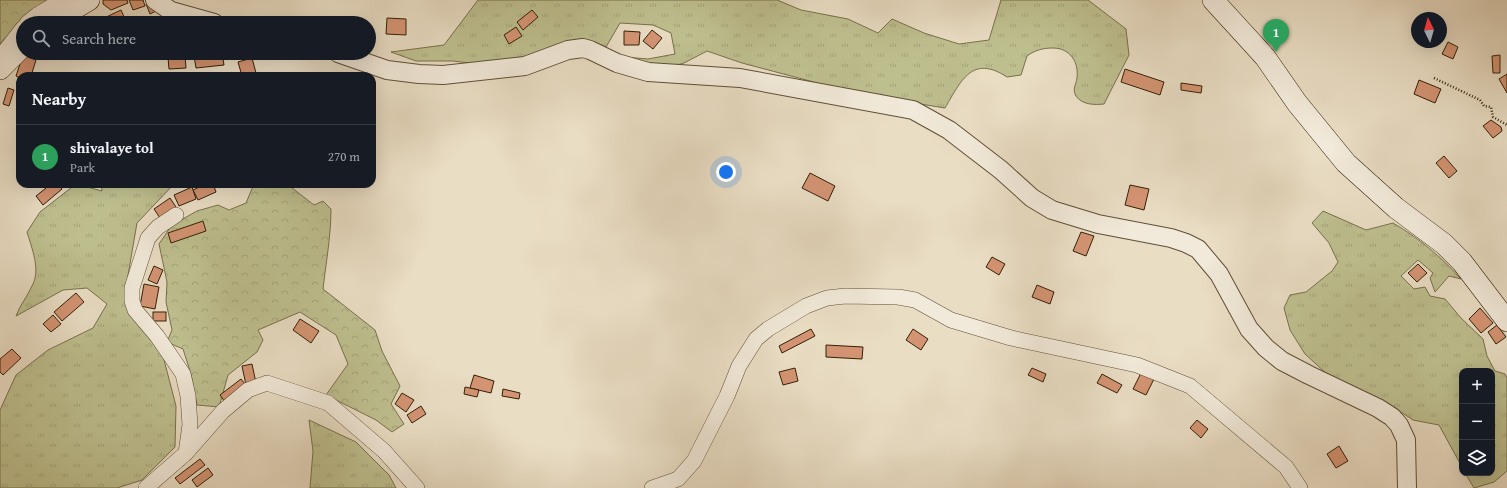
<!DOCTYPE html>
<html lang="en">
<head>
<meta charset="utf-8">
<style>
  :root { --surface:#171b24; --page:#242831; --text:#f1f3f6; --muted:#9ea1a6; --line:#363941; --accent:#db2777 }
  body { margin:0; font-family:"Gentium Book Plus",serif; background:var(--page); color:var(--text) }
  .controls { position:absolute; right:12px; bottom:12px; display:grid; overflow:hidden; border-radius:8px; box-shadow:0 4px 16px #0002 }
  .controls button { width:36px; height:36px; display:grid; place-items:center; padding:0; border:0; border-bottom:1px solid var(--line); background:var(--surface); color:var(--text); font:20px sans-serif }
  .compass { position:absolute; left:1411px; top:12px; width:36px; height:36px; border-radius:50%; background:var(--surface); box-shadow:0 4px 16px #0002; rotate:355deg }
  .you { position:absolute; left:726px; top:172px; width:14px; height:14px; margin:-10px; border:3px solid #fff; border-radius:50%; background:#1a73e8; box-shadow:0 0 0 6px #1a73e833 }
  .badge { display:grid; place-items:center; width:26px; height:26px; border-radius:50%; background:var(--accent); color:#fff; font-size:13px; font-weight:700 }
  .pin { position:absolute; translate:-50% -33px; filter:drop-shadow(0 1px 2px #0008) }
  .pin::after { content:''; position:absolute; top:21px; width:14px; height:12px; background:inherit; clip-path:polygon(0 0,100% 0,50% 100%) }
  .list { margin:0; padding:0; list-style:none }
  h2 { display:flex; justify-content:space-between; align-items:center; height:52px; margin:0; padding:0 16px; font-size:17px }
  h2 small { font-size:13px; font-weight:400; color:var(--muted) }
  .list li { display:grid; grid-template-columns:26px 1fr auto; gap:12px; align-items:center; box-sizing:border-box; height:64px; padding:0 16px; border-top:1px solid var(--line) }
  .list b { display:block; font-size:15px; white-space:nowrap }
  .list p { margin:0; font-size:13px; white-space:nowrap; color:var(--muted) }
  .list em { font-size:13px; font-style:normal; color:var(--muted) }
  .icon { flex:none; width:22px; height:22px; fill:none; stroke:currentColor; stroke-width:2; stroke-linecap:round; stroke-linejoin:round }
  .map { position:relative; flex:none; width:1507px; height:488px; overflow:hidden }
  .search { position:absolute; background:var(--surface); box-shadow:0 4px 16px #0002; left:16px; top:16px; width:360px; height:44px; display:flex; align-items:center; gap:10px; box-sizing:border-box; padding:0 14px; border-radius:22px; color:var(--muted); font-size:15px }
  .panel { position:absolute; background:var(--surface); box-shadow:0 4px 16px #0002; left:16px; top:72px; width:360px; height:116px; border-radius:12px }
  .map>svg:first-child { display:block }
</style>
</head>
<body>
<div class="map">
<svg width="1507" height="488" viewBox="0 0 1507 488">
  <defs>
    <pattern id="grass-tufts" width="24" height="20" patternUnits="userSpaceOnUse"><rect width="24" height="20" fill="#bebf8f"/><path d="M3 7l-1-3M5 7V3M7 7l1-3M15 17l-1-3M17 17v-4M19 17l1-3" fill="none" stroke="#a4a47a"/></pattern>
    <pattern id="forest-crowns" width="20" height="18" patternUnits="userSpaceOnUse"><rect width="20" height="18" fill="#bebf8f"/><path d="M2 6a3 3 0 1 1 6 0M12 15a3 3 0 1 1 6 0" fill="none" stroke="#a4a47a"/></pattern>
  </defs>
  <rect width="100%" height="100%" fill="#e9ddc4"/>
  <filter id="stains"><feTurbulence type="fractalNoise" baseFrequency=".005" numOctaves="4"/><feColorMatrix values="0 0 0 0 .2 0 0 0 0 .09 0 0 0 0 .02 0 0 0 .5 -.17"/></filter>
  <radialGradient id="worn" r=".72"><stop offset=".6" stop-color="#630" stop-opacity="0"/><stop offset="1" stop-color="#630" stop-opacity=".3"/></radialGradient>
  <g fill="url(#grass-tufts)" stroke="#78704a">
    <path d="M478 0H777L801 10 848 19 878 33 892 19 924 33 959 44 989 40 1001 0H1088L1126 29 1129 55 1104 104C1095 105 1082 105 1076 96 1072 89 1076 85 1077 78 1079 62 1070 48 1053 48 1043 48 1035 50 1027 56L1021 75 1007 77C972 54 961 81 945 108L859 94 742 63 707 51 684 63 663 69 613 56 648 59 675 54 671 33 653 25 620 23 606 47 589 40 544 50 511 62 486 65 453 61H416L391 52 444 45Z"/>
    <path d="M76 184 102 191 101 184H174L137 223 127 281V309L163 356 176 406 175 447 142 480 117 488H0V410L16 375 48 350 93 328 107 304 87 288 63 290 16 316C20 305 27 297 32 286 41 270 32 249 27 232L40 212Z"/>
    <path d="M1323 211 1366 230 1393 223C1419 238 1441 257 1461 279L1449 276 1435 292 1430 278 1433 273 1418 260 1401 276 1414 289 1425 287 1430 296 1445 299 1461 318 1483 339 1487 356 1495 371 1505 374 1507 378V471L1494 482 1474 488 1465 473H1492V371H1462V467L1439 425 1413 420 1392 406 1338 384 1305 354 1290 330 1284 308 1290 295 1306 292 1332 271 1338 262 1329 243 1312 223Z"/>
    <path d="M309 420 356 442 389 475 396 488H310L313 451Z"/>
  </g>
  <g fill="url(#forest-crowns)" stroke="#78704a">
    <path d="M0 0H48L19 23 0 44Z"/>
    <path d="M254 184H287L314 205 323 201 331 209C331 236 326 262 323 289L375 330 382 351 400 386 391 404 404 424 392 432 376 420 326 395 348 364 336 335 300 312 258 330 263 340 257 352 228 375 219 407 197 405 191 374 183 349 167 342 172 330 166 302 167 282 159 244 172 225 197 211 218 205 229 210 246 203Z"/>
  </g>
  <g fill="#d49473" stroke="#322006">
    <path d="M103 0H127L128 3 111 10 103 4Z"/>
    <path d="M129 0H143L145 6 133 10Z"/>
    <path d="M152 2 156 11 150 14 146 4Z"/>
    <path d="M121 10 125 19 117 23H104L102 19Z"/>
    <path d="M532 10 538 17 523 30 517 22Z"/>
    <path d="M387 18 406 19V35L386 34Z"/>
    <path d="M516 27 522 36 509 44 504 35Z"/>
    <path d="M652 30 662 38 653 49 643 41Z"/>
    <path d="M1441 30 1446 32 1441 41Z"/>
    <path d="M624 31 640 32 639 45H624Z"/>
    <path d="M1448 42 1458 47 1453 59 1442 54Z"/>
    <path d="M222 53 224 65 196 68 194 56Z"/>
    <path d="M23 55 36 60 31 76H20V78L16 76Z"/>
    <path d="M1500 55V73H1493L1492 56Z"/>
    <path d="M185 56 186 68 169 69 168 57Z"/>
    <path d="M252 58 256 73 242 76 238 62Z"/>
    <path d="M1125 69 1164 82 1160 95 1121 82Z"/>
    <path d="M1507 74V93L1499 79Z"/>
    <path d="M1419 80 1441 89 1435 103 1414 94Z"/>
    <path d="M1181 83 1202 86 1201 93 1181 90Z"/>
    <path d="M8 88 14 90 9 106 3 104Z"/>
    <path d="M1491 120 1501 127 1502 131 1493 138 1483 126Z"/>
    <path d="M1444 156 1457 171 1449 178 1436 163Z"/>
    <path d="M810 173 835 186 828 201 802 188Z"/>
    <path d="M51 184H58L62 189 43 205 36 196Z"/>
    <path d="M206 184H213L216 192 198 200 193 190Z"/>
    <path d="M1130 185 1149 189 1144 210 1125 205Z"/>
    <path d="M192 187 196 199 179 206 174 195Z"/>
    <path d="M170 198 176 207 160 218 154 209Z"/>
    <path d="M203 221 206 231 171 243 168 233Z"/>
    <path d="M1081 232 1094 236 1086 256 1073 251Z"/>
    <path d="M992 257 1005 264 999 275 986 267Z"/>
    <path d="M1418 264 1427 273 1417 282 1408 273Z"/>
    <path d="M154 266 163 270 157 284 148 280Z"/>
    <path d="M144 284 159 287 155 309 140 306Z"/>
    <path d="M1037 285 1054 292 1050 304 1032 297Z"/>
    <path d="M76 293 84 302 62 321 54 312Z"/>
    <path d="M1480 308 1493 323 1481 333 1469 319Z"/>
    <rect x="153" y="312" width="13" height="9"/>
    <path d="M53 315 61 324 51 332 43 324Z"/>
    <path d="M300 319 319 331 311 343 293 330Z"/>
    <path d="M1497 325 1506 337 1496 344 1488 332Z"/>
    <path d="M811 329 815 336 782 353 779 346Z"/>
    <path d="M913 329 928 339 921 350 906 340Z"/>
    <path d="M826 345 863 347 862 359 826 357Z"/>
    <path d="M12 349 21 358 3 375 0 372V359Z"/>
    <path d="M252 364 256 383 246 385 242 366Z"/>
    <path d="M795 368 798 381 783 385 779 372Z"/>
    <path d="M1032 368 1046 374 1043 382 1028 375Z"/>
    <path d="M1141 373 1154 379 1146 395 1133 389Z"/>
    <path d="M1102 374 1122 385 1117 393 1097 383Z"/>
    <path d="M474 375 494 381 491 393 470 388Z"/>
    <path d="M241 379 248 388 227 405 220 395Z"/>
    <path d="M465 387 479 390 477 397 464 394Z"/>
    <path d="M503 389 520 393 519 399 502 396Z"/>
    <path d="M402 393 414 400 406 412 395 404Z"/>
    <path d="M421 406 426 414 412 423 407 415Z"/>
    <path d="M1197 420 1208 429 1201 438 1190 428Z"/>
    <path d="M1339 446 1348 461 1336 468 1327 454Z"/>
    <path d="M200 459 205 465 180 484 175 478Z"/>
    <path d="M208 468 213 475 197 487 192 480Z"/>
  </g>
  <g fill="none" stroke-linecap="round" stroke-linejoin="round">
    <g stroke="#604f36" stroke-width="16">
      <g id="minor">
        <path d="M27 23 37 15 62 0"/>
        <path d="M0 61 5 51 23 28"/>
        <path d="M176 215 158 227 148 238 132 288V301L135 310 157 336 183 374 188 396 190 425 186 453"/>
        <path d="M146 488 186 453 223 411 248 390 267 383 328 403 384 451 417 488"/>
        <path d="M652 488 678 479 694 461 727 396 739 366 756 339 768 329 806 306 827 298 845 296 898 297 915 300 951 320 1011 338 1137 365 1190 386 1286 467 1300 488"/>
      </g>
    </g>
    <g stroke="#604f36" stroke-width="20">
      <g id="tertiary">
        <path d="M155 0 171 11 214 23"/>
        <path d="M338 53 387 70 419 74 443 75 525 66 568 50 583 48 590 50 617 63 648 72 740 78 913 110 949 130 1001 170 1032 198 1052 210 1098 224 1171 238 1186 243 1198 249 1219 274 1249 329 1266 348 1282 361 1309 375 1378 408 1392 417 1399 425 1406 440 1407 488"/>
      </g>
    </g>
    <g stroke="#322006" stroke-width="22">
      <g id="secondary">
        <path d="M1213 0 1265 57 1297 103 1346 163 1396 208 1444 244 1462 262 1507 321"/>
        <path d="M50 23 89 0"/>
        <path d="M0 69 23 46"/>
      </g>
    </g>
    <path stroke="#322006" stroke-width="2.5" stroke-dasharray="1 2" stroke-linecap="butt" d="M1434 78 1480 100 1484 106 1491 107 1493 117 1507 125"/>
    <use href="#minor" stroke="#f1e9d9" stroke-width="15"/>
    <use href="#tertiary" stroke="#f1e9d9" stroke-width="18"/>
    <use href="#secondary" stroke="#f1e9d9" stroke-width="21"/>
  </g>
  <rect width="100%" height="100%" filter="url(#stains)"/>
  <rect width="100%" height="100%" fill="url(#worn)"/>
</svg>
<div class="controls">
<button>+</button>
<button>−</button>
<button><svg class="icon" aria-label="layers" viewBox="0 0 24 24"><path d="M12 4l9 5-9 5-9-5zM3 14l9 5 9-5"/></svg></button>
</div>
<svg class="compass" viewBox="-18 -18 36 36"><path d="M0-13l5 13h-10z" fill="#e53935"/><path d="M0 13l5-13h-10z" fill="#9ea1a6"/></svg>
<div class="you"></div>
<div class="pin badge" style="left:1276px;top:52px;background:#2e9e5b">1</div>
<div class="search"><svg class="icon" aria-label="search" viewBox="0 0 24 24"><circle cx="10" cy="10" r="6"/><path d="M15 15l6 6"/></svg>Search here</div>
<section class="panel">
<h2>Nearby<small></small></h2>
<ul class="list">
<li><span class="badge" style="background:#2e9e5b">1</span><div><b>shivalaye tol</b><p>Park</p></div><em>270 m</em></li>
</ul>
</section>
</div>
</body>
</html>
